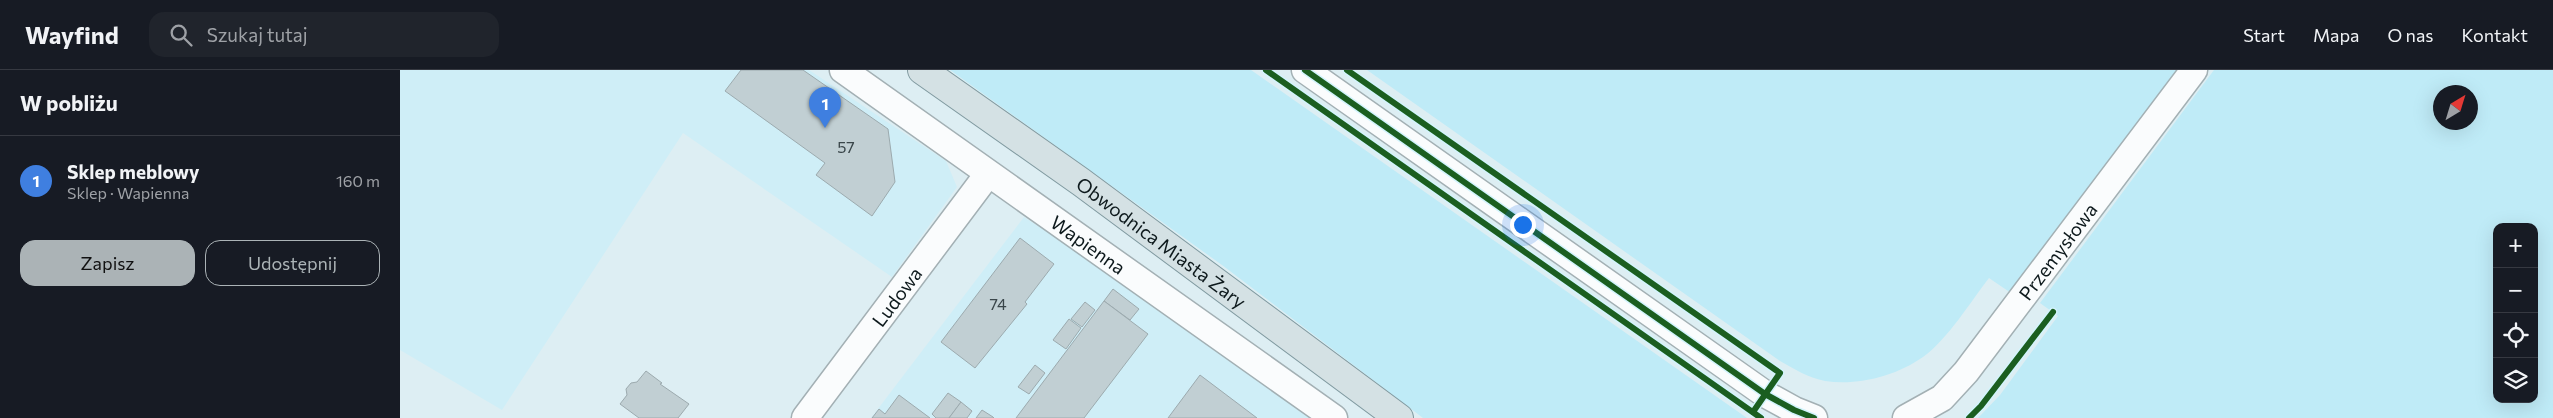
<!DOCTYPE html>
<html lang="pl">
<head>
<meta charset="utf-8">
<style>
  :root { --surface:#171b24; --page:#20242c; --text:#f1f3f6; --muted:#9ea1a6; --line:#363941; --accent:#abb3b6 }
  body { margin:0; font-family:Commissioner,sans-serif; background:var(--page); color:var(--text) }
  .controls { position:absolute; right:15px; bottom:15px; display:grid; overflow:hidden; border-radius:10px; box-shadow:0 5px 20px #0002 }
  .controls button { width:45px; height:45px; display:grid; place-items:center; padding:0; border:0; border-bottom:1px solid var(--line); background:var(--surface); color:var(--text); font:25px sans-serif }
  .compass { position:absolute; left:2033px; top:15px; width:45px; height:45px; border-radius:50%; background:var(--surface); box-shadow:0 5px 20px #0002; rotate:38deg }
  .you { position:absolute; left:1122px; top:154px; width:18px; height:18px; margin:-12px; border:4px solid #fff; border-radius:50%; background:#1a73e8; box-shadow:0 0 0 8px #1a73e833 }
  .badge { display:grid; place-items:center; width:32px; height:32px; border-radius:50%; background:var(--accent); color:#fff; font-size:16px; font-weight:700 }
  .pin { position:absolute; translate:-50% -41px; filter:drop-shadow(0 1px 2px #0008) }
  .pin::after { content:''; position:absolute; top:26px; width:18px; height:15px; background:inherit; clip-path:polygon(0 0,100% 0,50% 100%) }
  .list { margin:0; padding:0; list-style:none }
  h2 { display:flex; justify-content:space-between; align-items:center; height:65px; margin:0; padding:0 20px; font-size:21px }
  h2 small { font-size:16px; font-weight:400; color:var(--muted) }
  .list li { display:grid; grid-template-columns:32px 1fr auto; gap:15px; align-items:center; box-sizing:border-box; height:90px; padding:0 20px; border-top:1px solid var(--line) }
  .list b { display:block; font-size:19px; white-space:nowrap }
  .list p { margin:0; font-size:16px; white-space:nowrap; color:var(--muted) }
  .list em { font-size:16px; font-style:normal; color:var(--muted) }
  .actions { display:flex; gap:10px; padding:15px 20px }
  .actions a { flex:1; padding:11px 0; border:1px solid var(--accent); border-radius:15px; text-align:center; font-size:18px; color:var(--accent) }
  .actions .main { background:var(--accent); color:#111 }
  .icon { flex:none; width:28px; height:28px; fill:none; stroke:currentColor; stroke-width:2; stroke-linecap:round; stroke-linejoin:round }
  .map { position:relative; flex:none; width:2153px; height:348px; overflow:hidden }
  header { display:flex; align-items:center; gap:30px; box-sizing:border-box; height:70px; padding:0 25px; background:var(--surface); border-bottom:1px solid var(--line) }
  header strong { font-size:24px }
  nav { display:flex; gap:28px; margin-inline-start:auto; font-size:18px }
  .search { width:350px; height:45px; background:var(--page); display:flex; align-items:center; gap:12px; box-sizing:border-box; padding:0 18px; border-radius:15px; color:var(--muted); font-size:19px }
  main { display:flex }
  aside { flex:1; background:var(--surface) }
  .map>svg:first-child { display:block }
</style>
</head>
<body>
<header>
<strong>Wayfind</strong>
<div class="search"><svg class="icon" aria-label="search" viewBox="0 0 24 24"><circle cx="10" cy="10" r="6"/><path d="M15 15l6 6"/></svg>Szukaj tutaj</div>
<nav><a>Start</a><a>Mapa</a><a>O nas</a><a>Kontakt</a></nav>
</header>
<main>
<aside>
<h2>W pobliżu<small></small></h2>
<ul class="list">
<li><span class="badge" style="background:#3f7fe0">1</span><div><b>Sklep meblowy</b><p>Sklep · Wapienna</p></div><em>160 m</em></li>
</ul>
<div class="actions"><a class="main">Zapisz</a><a>Udostępnij</a></div>
</aside>
<div class="map">
<svg width="2153" height="348" viewBox="0 0 2153 348">
  <rect width="100%" height="100%" fill="#ddeef3"/>
  <g fill="#cfeef7">
    <path d="M0 0H409L546 91 557 117 492 207 283 63 102 340 0 280Z"/>
    <path d="M624 147 768 241 912 348H471Z"/>
  </g>
  <g fill="#bfebf7" fill-rule="evenodd">
    <path d="M550 0H851L1347 348H1023L822 195Z"/>
    <path d="M967 0H1777L1611 223 1589 208C1571 231 1548 269 1523 287 1496 306 1458 316 1425 311 1409 308 1394 299 1380 291Z"/>
    <path d="M1814 0H2153V348H1578L1600 325 1658 246 1640 233ZM2040 22H2070V52H2040ZM2097 157H2134V329H2097Z"/>
  </g>
  <g fill="#c1cfd3" stroke="#9caaae">
    <path d="M341 0H403L488 59 495 112 472 146 416 105 425 93 325 21Z"/>
    <path d="M620 168 654 194 625 232 627 234 575 298 541 272Z"/>
    <path d="M713 219 739 239 730 250 704 231Z"/>
    <path d="M704 231 748 264 684 348H616Z"/>
    <path d="M685 232 695 240 682 257 671 249Z"/>
    <path d="M669 249 681 258 666 279 653 270Z"/>
    <path d="M635 295 645 303 629 324 618 317Z"/>
    <path d="M246 301 262 313 260 314 289 334 278 348H239L220 334 227 325 226 319 231 313 237 312Z"/>
    <path d="M800 305 857 348H768Z"/>
    <path d="M548 323 561 332 549 348H536L532 344Z"/>
    <path d="M499 325 530 348H472L479 339 485 344Z"/>
    <path d="M561 332 572 341 567 348H549Z"/>
    <path d="M582 340 593 347 594 348H576Z"/>
  </g>
  <g fill="none" stroke-linecap="round" stroke-linejoin="round">
    <g stroke="#a3b0b4" stroke-width="29">
      <g id="street">
        <path id="s1" d="M443 0 934 348"/>
        <path d="M905 0 1365 324 1394 340 1414 348"/>
        <path id="s2" d="M405 348 588 104"/>
        <path id="s3" d="M1506 348 1542 328 1566 302 1794 0"/>
      </g>
    </g>
    <g stroke="#809aa0" stroke-width="30">
      <g id="primary">
        <path id="s4" d="M522 0 681 112 999 348"/>
      </g>
    </g>
    <use href="#street" stroke="#fafcfd" stroke-width="26"/>
    <use href="#primary" stroke="#d4e1e4" stroke-width="28"/>
    <g stroke="#d3f4fd" stroke-width="9">
      <g id="cycleway">
        <path d="M866 0 1361 348"/>
        <path d="M905 0 1365 324 1394 340 1414 348"/>
        <path d="M947 0 1380 303 1353 342"/>
        <path d="M1569 348 1581 336 1653 242"/>
      </g>
    </g>
    <use href="#cycleway" stroke="#1b5e20" stroke-width="6"/>
  </g>
  <g text-anchor="middle" dominant-baseline="central" stroke-width="4" stroke-linejoin="round" paint-order="stroke">
    <g font-size="16" fill="#3a464a">
      <text x="446" y="76">57</text>
      <text x="598" y="233">74</text>
    </g>
    <g font-size="19" fill="#0d191c" stroke="#d3f4fd">
      <text stroke="none"><textPath href="#s4" startOffset="295">Obwodnica Miasta Żary</textPath></text>
      <text stroke="none"><textPath href="#s1" startOffset="301">Wapienna</textPath></text>
      <text stroke="none"><textPath href="#s3" startOffset="228">Przemysłowa</textPath></text>
      <text stroke="none"><textPath href="#s2" startOffset="152">Ludowa</textPath></text>
    </g>
  </g>
</svg>
<div class="controls">
<button>+</button>
<button>−</button>
<button><svg class="icon" aria-label="locate" viewBox="0 0 24 24"><circle cx="12" cy="12" r="6"/><path d="M12 2v4M12 18v4M2 12h4M18 12h4"/></svg></button>
<button><svg class="icon" aria-label="layers" viewBox="0 0 24 24"><path d="M12 4l9 5-9 5-9-5zM3 14l9 5 9-5"/></svg></button>
</div>
<svg class="compass" viewBox="-18 -18 36 36"><path d="M0-13l5 13h-10z" fill="#e53935"/><path d="M0 13l5-13h-10z" fill="#9ea1a6"/></svg>
<div class="you"></div>
<div class="pin badge" style="left:425px;top:58px;background:#3f7fe0">1</div>
</div>
</main>
</body>
</html>
